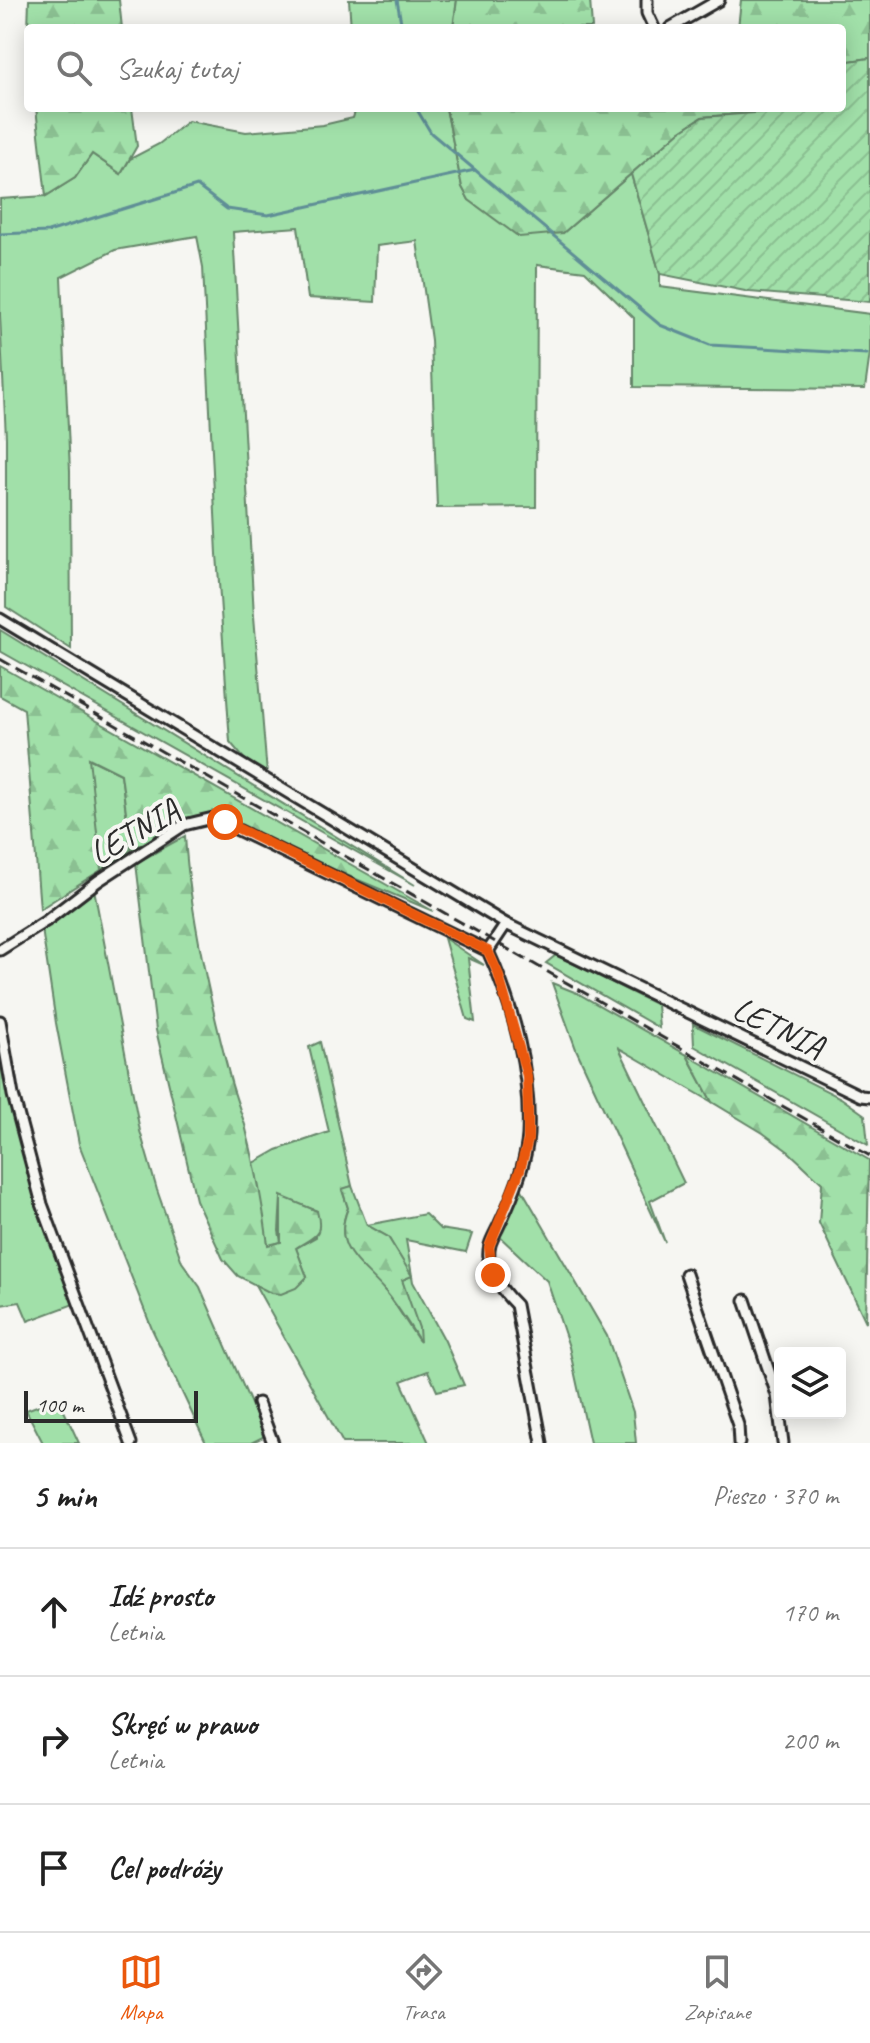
<!DOCTYPE html>
<html lang="pl">
<head>
<meta charset="utf-8">
<style>
  :root { --surface:#fff; --page:#f2f2f2; --text:#222; --muted:#767676; --line:#e0e0e0; --accent:#ea580c }
  body { margin:0; font-family:Caveat,sans-serif; background:var(--page); color:var(--text) }
  .controls { position:absolute; right:24px; bottom:24px; display:grid; overflow:hidden; border-radius:8px; box-shadow:0 4px 20px #0003 }
  .controls button { width:72px; height:72px; display:grid; place-items:center; padding:0; border:0; border-bottom:2px solid var(--line); background:var(--surface); color:var(--text); font:40px sans-serif }
  .scale { position:absolute; left:24px; bottom:20px; width:174px; box-sizing:border-box; padding-left:8px; border:4px solid #2b2b2b; border-top:0; font-size:22px; line-height:28px; white-space:nowrap; color:#2b2b2b; -webkit-text-stroke:6px #f6f6f2; paint-order:stroke }
  .stop { position:absolute; width:24px; height:24px; margin:-18px; border:6px solid #ea580c; border-radius:50%; background:#fff }
  .stop.end { background:#ea580c; border-color:#fff; box-shadow:0 2px 8px #0008 }
  .list { margin:0; padding:0; list-style:none }
  h2 { display:flex; justify-content:space-between; align-items:center; height:104px; margin:0; padding:0 32px; font-size:34px }
  h2 small { font-size:26px; font-weight:400; color:var(--muted) }
  .list li { display:grid; grid-template-columns:52px 1fr auto; gap:24px; align-items:center; box-sizing:border-box; height:128px; padding:0 32px; border-top:2px solid var(--line) }
  .list b { display:block; font-size:30px; white-space:nowrap }
  .list p { margin:0; font-size:26px; white-space:nowrap; color:var(--muted) }
  .list em { font-size:26px; font-style:normal; color:var(--muted) }
  .icon { flex:none; width:44px; height:44px; fill:none; stroke:currentColor; stroke-width:2; stroke-linecap:round; stroke-linejoin:round }
  .map { position:relative; flex:none; width:870px; height:1443px; overflow:hidden }
  .search { position:absolute; background:var(--surface); box-shadow:0 4px 20px #0003; left:24px; right:24px; top:24px; height:88px; display:flex; align-items:center; gap:20px; box-sizing:border-box; padding:0 28px; border-radius:8px; color:var(--muted); font-size:30px }
  .sheet { height:488px; background:var(--surface) }
  nav { display:flex; justify-content:space-around; align-items:center; box-sizing:border-box; height:112px; border-top:2px solid var(--line); background:var(--surface); font-size:22px; color:var(--muted) }
  nav a { display:grid; justify-items:center; gap:4px }
  nav .on { color:var(--accent) }
  .map>svg:first-child { display:block }
</style>
</head>
<body>
<div class="map">
<svg width="870" height="1443" viewBox="0 0 870 1443">
  <defs>
    <pattern id="forest-firs" width="22" height="20" patternUnits="userSpaceOnUse" patternTransform="scale(2)"><rect width="22" height="20" fill="#a1e0a9"/><path d="M5 1l3.5 6h-7zM16 11l3.5 6h-7z" fill="#8bc092"/></pattern>
    <pattern id="garden-furrows" width="10" height="10" patternUnits="userSpaceOnUse" patternTransform="scale(2)"><rect width="10" height="10" fill="#a1e0a9"/><path d="M-1 1l2-2M0 10L10 0M9 11l2-2" fill="none" stroke="#8bc092"/></pattern>
  </defs>
  <rect width="100%" height="100%" fill="#f6f6f2"/>
  <filter id="ink" filterUnits="userSpaceOnUse"><feTurbulence type="fractalNoise" baseFrequency=".0125" numOctaves="2"/><feDisplacementMap in="SourceGraphic" scale="16" xChannelSelector="R" yChannelSelector="G"/><feConvolveMatrix kernelMatrix="1 2 1 2 8 2 1 2 1" color-interpolation-filters="sRGB"/></filter>
  <g filter="url(#ink)">
    <g fill="#a1e0a9" stroke="#66866a" stroke-width="2">
      <path d="M349 0H457L453 28H351Z"/>
      <path d="M356 108H446L462 187 469 200 563 233 631 174 660 274V287L870 314V353L865 389 634 387V318L585 271 537 265 536 507 437 508 431 340 417 241 377 246 375 302 308 298 298 227 233 232 254 616 267 774 246 761 230 742 217 554 203 267 197 236 115 250 61 277 70 471 71 649 6 607V438L0 315V199L46 196 75 178 92 154 121 174 130 159 159 144 188 121 246 132 323 125 353 118Z"/>
      <path d="M0 630 415 885 0 651Z"/>
      <path d="M88 758 121 774 131 850 101 870Z"/>
      <path d="M94 889 140 1131 157 1190 182 1262 200 1287 265 1436 251 1443H206L152 1329 79 1144 56 1023 42 929Z"/>
      <path d="M444 938 484 965 468 958 475 1022 467 1019Z"/>
      <path d="M556 955 657 1005 659 1028 546 963Z"/>
      <path d="M552 983 577 993 687 1055 712 1102 619 1048 684 1183 650 1201 665 1242 576 1049Z"/>
      <path d="M693 1024 841 1098 865 1115 868 1145 694 1046Z"/>
      <path d="M0 1036 29 1175 74 1304 28 1321 20 1302 0 1305Z"/>
      <path d="M320 1042 352 1186 342 1190 348 1208C330 1250 365 1264 387 1293 398 1308 408 1325 419 1341L402 1280 411 1276 388 1237 367 1225 425 1214 440 1229 472 1234 466 1252 406 1240 413 1282 445 1341 464 1385 437 1391 428 1371 401 1381 429 1443H343L254 1283 271 1293 307 1277 296 1248 316 1237 317 1211 281 1197 279 1231 281 1242 268 1246 254 1163 277 1150 329 1132 309 1047Z"/>
      <path d="M521 1188 607 1336 633 1412 636 1443H590L569 1347 547 1281 500 1237Z"/>
      <path d="M58 1398 79 1443H43L26 1410Z"/>
    </g>
    <g fill="url(#forest-firs)" stroke="#66866a" stroke-width="2">
      <path d="M29 0H119L122 28H28Z"/>
      <path d="M457 0H590L592 28H453Z"/>
      <path d="M741 0H870V58L842 62V28H738Z"/>
      <path d="M36 108H132L137 146 121 174 92 154 75 178 46 196Z"/>
      <path d="M446 108H769L768 112 702 117 679 132 563 233 519 237 469 200 462 187Z"/>
      <path d="M0 666 433 911 310 860 218 814 194 816 131 850 121 774 89 758 101 870 40 909 24 709 0 696Z"/>
      <path d="M185 836C190 915 210 1000 230 1078 234 1094 240 1109 245 1125 255 1164 263 1204 268 1245L281 1242V1196L317 1211C324 1237 314 1236 296 1248L307 1277 296 1288 281 1294 271 1293 238 1276 223 1259 196 1200 156 1030 136 863Z"/>
      <path d="M687 1055 869 1160 866 1322 819 1223 822 1183 789 1152 763 1133 712 1102Z"/>
      <path d="M352 1186 367 1225 388 1237 412 1276 402 1280 419 1328 420 1342C409 1325 398 1306 385 1291 361 1263 331 1249 348 1208L342 1189Z"/>
    </g>
    <path fill="url(#garden-furrows)" stroke="#66866a" stroke-width="2" d="M870 58V302L750 292 660 274 631 174 679 132 702 117 767 112 769 108H842V62Z"/>
    <g fill="none" stroke-linecap="round" stroke-linejoin="round">
      <g stroke="#5f8e96" stroke-width="3">
        <path d="M397 0 402 28"/>
        <path d="M416 108 431 133 660 325 710 345 867 354"/>
        <path d="M0 234 48 232 197 186 227 209 268 215 475 170"/>
      </g>
      <g stroke="#2b2b2b" stroke-width="15">
        <g id="street">
          <path d="M647 0V13L654 28"/>
          <path d="M670 28 719 0"/>
          <path d="M0 619 506 924 861 1096 870 1097"/>
          <path d="M0 950 46 921 98 881 184 825 213 818 488 951C514 1008 531 1073 528 1135 526 1165 513 1196 500 1223 497 1230 492 1238 490 1245 484 1268 501 1290 516 1305L542 1443"/>
          <path d="M488 951 506 924"/>
          <path d="M0 1021 13 1095 42 1204 131 1443"/>
          <path d="M686 1274 738 1425 739 1443"/>
          <path d="M745 1300 777 1395 783 1443"/>
          <path d="M258 1403 273 1443"/>
        </g>
      </g>
      <use href="#street" stroke="#f6f6f2" stroke-width="9"/>
      <path stroke="#2b2b2b" stroke-width="3" stroke-dasharray="12 6" stroke-linecap="butt" d="M0 659 870 1156"/>
    </g>
  </g>
  <g fill="none" stroke-linecap="round" stroke-linejoin="round" filter="url(#ink)">
    <path stroke="#ea580c" stroke-width="10" d="M225 822 488 951 498 973 527 1076 528 1109V1140L520 1170 489 1247 493 1275"/>
  </g>
  <g text-anchor="middle" dominant-baseline="central" stroke-width="8" stroke-linejoin="round" paint-order="stroke">
    <g font-size="34" fill="#2b2b2b" stroke="#f6f6f2">
      <text transform="translate(134 831) rotate(-30)">LETNIA</text>
      <text transform="translate(779 1027) rotate(26)">LETNIA</text>
    </g>
  </g>
</svg>
<div class="controls">
<button><svg class="icon" aria-label="layers" viewBox="0 0 24 24"><path d="M12 4l9 5-9 5-9-5zM3 14l9 5 9-5"/></svg></button>
</div>
<div class="scale">100 m</div>
<div class="stop" style="left:225px;top:822px"></div>
<div class="stop end" style="left:493px;top:1275px"></div>
<div class="search"><svg class="icon" aria-label="search" viewBox="0 0 24 24"><circle cx="10" cy="10" r="6"/><path d="M15 15l6 6"/></svg>Szukaj tutaj</div>
</div>
<section class="sheet">
<h2>5 min<small>Pieszo · 370 m</small></h2>
<ul class="list">
<li><svg class="icon" aria-label="ahead" viewBox="0 0 24 24"><path d="M12 20V5M6 11l6-6 6 6"/></svg><div><b>Idź prosto</b><p>Letnia</p></div><em>170 m</em></li>
<li><svg class="icon" aria-label="right" viewBox="0 0 24 24"><path d="M7 20v-9h11M14 6l5 5-5 5"/></svg><div><b>Skręć w prawo</b><p>Letnia</p></div><em>200 m</em></li>
<li><svg class="icon" aria-label="arrive" viewBox="0 0 24 24"><path d="M6 21V4h12l-3 4 3 4H6"/></svg><div><b>Cel podróży</b></div></li>
</ul>
</section>
<nav>
<a class="on"><svg class="icon" aria-label="map" viewBox="0 0 24 24"><path d="M3 6l6-2 6 2 6-2v14l-6 2-6-2-6 2zM9 4v14M15 6v14"/></svg>Mapa</a>
<a><svg class="icon" aria-label="directions" viewBox="0 0 24 24"><path d="M12 3l9 9-9 9-9-9zM9 14v-3h6M13 9l2 2-2 2"/></svg>Trasa</a>
<a><svg class="icon" aria-label="saved" viewBox="0 0 24 24"><path d="M7 4h10v16l-5-4-5 4z"/></svg>Zapisane</a>
</nav>
</body>
</html>
